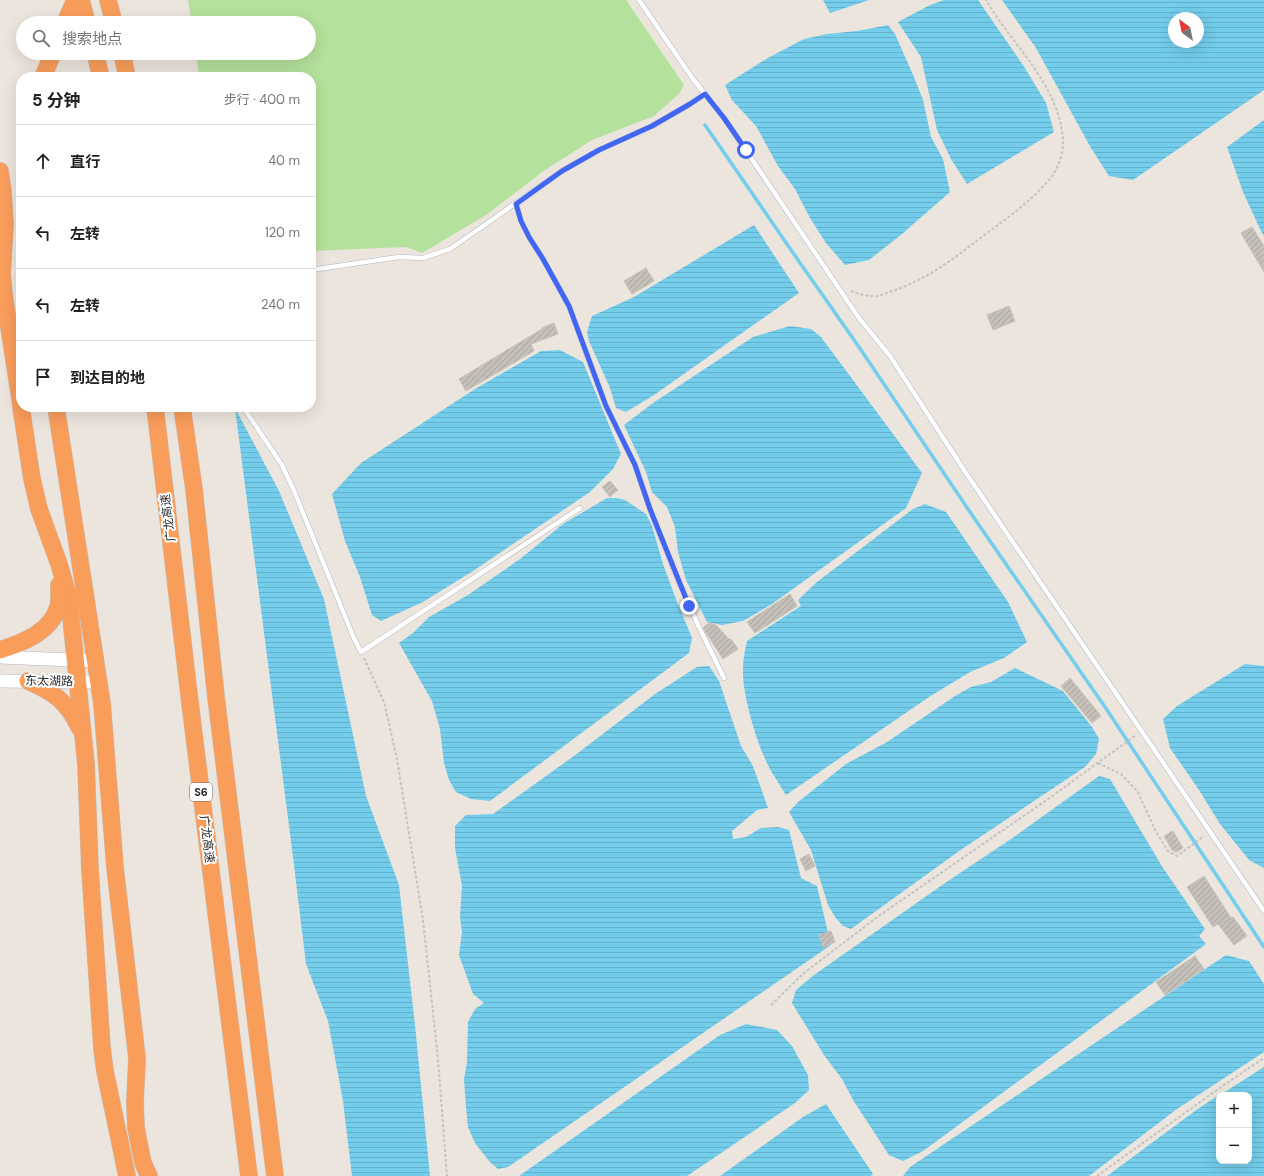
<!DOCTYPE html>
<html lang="zh">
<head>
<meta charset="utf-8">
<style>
  :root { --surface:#fff; --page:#f6f6f6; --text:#222; --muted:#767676; --line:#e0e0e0 }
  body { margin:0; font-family:"DM Sans","Noto Sans SC",sans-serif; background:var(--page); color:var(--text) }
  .controls { position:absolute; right:12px; bottom:12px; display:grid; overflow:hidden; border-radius:8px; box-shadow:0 4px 16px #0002 }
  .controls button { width:36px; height:36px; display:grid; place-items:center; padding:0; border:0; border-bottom:1px solid var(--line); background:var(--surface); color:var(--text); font:20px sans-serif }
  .compass { position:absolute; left:1168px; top:12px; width:36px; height:36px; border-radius:50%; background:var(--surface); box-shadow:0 4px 16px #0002; rotate:327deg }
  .stop { position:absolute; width:12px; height:12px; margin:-9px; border:3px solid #4266f4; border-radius:50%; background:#fff }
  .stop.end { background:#4266f4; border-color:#fff; box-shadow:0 1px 4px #0008 }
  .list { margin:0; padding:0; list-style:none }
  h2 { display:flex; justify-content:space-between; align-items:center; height:52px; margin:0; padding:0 16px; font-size:17px }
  h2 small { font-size:13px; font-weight:400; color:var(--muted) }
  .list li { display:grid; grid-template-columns:26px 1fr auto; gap:12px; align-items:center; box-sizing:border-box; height:72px; padding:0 16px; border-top:1px solid var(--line) }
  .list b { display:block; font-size:15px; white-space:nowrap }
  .list em { font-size:13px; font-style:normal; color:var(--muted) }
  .icon { flex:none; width:22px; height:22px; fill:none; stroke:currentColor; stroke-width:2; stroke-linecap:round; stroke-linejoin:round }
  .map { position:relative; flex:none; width:1264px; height:1176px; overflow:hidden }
  .search { position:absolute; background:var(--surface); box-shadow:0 4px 16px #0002; left:16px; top:16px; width:300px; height:44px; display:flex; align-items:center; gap:10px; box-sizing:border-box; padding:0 14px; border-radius:22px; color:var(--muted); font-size:15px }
  .panel { position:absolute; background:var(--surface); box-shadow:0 4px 16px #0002; left:16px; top:72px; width:300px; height:340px; border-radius:16px }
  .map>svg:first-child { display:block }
</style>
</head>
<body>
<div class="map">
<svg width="1264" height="1176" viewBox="0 0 1264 1176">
  <defs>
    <pattern id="water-rules" width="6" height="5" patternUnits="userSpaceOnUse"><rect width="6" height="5" fill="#73cdeb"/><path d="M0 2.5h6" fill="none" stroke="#64b0ca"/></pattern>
    <pattern id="building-hatch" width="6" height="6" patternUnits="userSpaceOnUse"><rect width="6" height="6" fill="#c4bfb9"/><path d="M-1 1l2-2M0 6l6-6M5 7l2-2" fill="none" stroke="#a9a49f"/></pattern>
  </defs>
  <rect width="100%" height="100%" fill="#ece5dd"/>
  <path fill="#b4e19b" d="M188 0H626L684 85 679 94 654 116 592 140 545 170 486 215 422 253 406 247 311 251V77H199L196 53H309V23H192Z"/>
  <g fill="url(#water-rules)" fill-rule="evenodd">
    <path d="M823 0H869L830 13Z"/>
    <path d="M944 0H978L1025 68 1046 103 1054 132 967 184 951 159 937 130 921 57 898 22 930 5Z"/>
    <path d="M1002 0H1264V90L1133 180 1109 176 1091 148 1036 48ZM1174 18H1198V42H1174Z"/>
    <path d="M888 25 895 34 914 77 923 100 931 137 943 159 950 192 902 234 869 260 845 265 826 243 810 218 795 189 778 166 756 126 732 100 725 85 766 59 804 39 827 34 857 31Z"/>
    <path d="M1264 120V236L1261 231 1243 192 1227 147Z"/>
    <path d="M754 225 799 293 654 395 626 412 616 408 610 388 589 341 587 332 592 316 634 297Z"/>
    <path d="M790 326 811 329 821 337 922 473 906 508 772 604 743 621 722 625 707 622 686 580 678 552 675 527 667 507 652 492 646 472 624 425 653 403 753 337Z"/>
    <path d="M560 350 583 362 621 454 613 469 590 492 473 571 423 602 381 621 372 615 360 577 345 541 332 494 361 463 475 389 541 351Z"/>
    <path d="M235 408 279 491 324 599 366 796 399 885 415 1025 430 1176H352L343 1101 328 1021 306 964 292 849Z"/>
    <path d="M607 498H617L625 500 646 514 652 526 663 564 677 602 692 638 689 653 490 801 471 799 456 792 449 780 444 763 440 729 432 701 399 643 413 633 429 617 468 595 520 559 563 524Z"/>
    <path d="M925 504 946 512 1008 602 1027 642 1004 658 970 672 929 697 786 795C781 787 776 779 771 771 758 748 742 695 743 669 743 660 745 650 747 641L801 606 798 600 817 582 913 509Z"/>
    <path d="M1245 664 1264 666V868L1249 860 1220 824 1199 790 1170 748 1163 719 1177 706Z"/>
    <path d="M709 666 719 681 741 746 753 766 768 808 757 810 732 831 733 839 746 837 761 828 778 827 789 830 801 878 817 886 831 945 508 1167 498 1169 489 1161 475 1143 468 1127 466 1107 464 1079 467 1062 468 1022 475 1009 484 1003 473 994 459 955 462 932 460 917 462 886 455 848V826L466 815 493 814 574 756 655 694 697 667Z"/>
    <path d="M1015 668 1063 691 1092 727 1099 739 1096 754 1085 767 962 849 851 929 843 926 835 917 828 905 811 850 789 812 798 802 846 764 887 742 955 696 971 687 991 682Z"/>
    <path d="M1099 776 1110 779 1163 868 1205 929 1199 936 1206 944 923 1151 903 1161 889 1155 853 1100 842 1079 824 1055 792 1003 796 990 814 975 945 883 1011 839Z"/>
    <path d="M1226 955 1249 961 1264 984V1052L1177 1109 1089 1176H903L910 1167Z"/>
    <path d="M746 1024 777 1030 792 1046 808 1075 809 1090 795 1103 687 1176H519L720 1035Z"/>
    <path d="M1264 1067V1176H1107L1199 1108 1219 1095V1161H1249V1095H1220Z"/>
    <path d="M826 1104 873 1174 871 1176H720L803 1117Z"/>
  </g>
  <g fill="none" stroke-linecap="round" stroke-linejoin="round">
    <path stroke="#73cdeb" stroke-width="3.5" d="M705 125 798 260 859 347 972 515 1105 707 1264 947"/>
  </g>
  <g fill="url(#building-hatch)" stroke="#c7c1b7">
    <path d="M1252 227 1264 246V272L1241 233Z"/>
    <path d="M646 268 654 281 632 294 624 281Z"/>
    <path d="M1009 306 1015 321 993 330 987 315Z"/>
    <path d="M554 323 558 334 531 344 534 351 466 391 459 379 542 329V328Z"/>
    <path d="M610 481 618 490 610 497 602 487Z"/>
    <path d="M790 594 797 606 755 633 747 622Z"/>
    <path d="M709 623 716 625 730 640 731 639 738 649 723 659 703 628Z"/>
    <path d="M1070 678 1101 716 1092 723 1061 686Z"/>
    <path d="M1173 831 1183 848 1176 852 1172 850 1164 836Z"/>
    <path d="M809 854 815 866 806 871 800 859Z"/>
    <path d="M1204 876 1231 918 1233 917 1247 936 1234 945 1218 924 1213 927 1187 887Z"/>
    <path d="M831 931 835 942 823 948 819 935Z"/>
    <path d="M1195 956 1204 969 1165 995 1156 982Z"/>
  </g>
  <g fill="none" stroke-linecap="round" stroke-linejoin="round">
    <g stroke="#b0b4be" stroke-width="5.5">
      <g id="lane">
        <path d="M639 0 693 79 724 118 859 318 890 356 966 473 1264 911"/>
        <path d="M516 204 521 221 529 237 543 259 569 306 606 406 635 465 650 509 674 570 698 625 724 678"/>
        <path d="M311 270 399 257 423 258 450 249 562 171 599 150 652 126 690 104 705 94"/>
        <path d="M243 407 282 465 295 493 353 636 361 652 580 508"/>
      </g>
    </g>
    <g stroke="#b0b4be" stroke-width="14">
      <g id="secondary">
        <path d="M0 657 95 661"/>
        <path d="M0 681 99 682"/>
      </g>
    </g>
    <g stroke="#c3c3c3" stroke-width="18">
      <g id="highway">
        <path d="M81 0 87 23"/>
        <path d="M108 0 114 23"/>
        <path d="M65 23 75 0"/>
        <path d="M95 53 101 77"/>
        <path d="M122 53 127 77"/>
        <path d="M43 77 53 53"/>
        <path d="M0 171 3 192 5 225 2 274 4 295 21 405"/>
        <path d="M21 407 32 479 39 509 59 564 69 598 86 764 90 870 102 1048 105 1071 127 1176"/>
        <path d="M56 407 102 703 115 867 137 1058 135 1103 136 1128 143 1163 149 1176"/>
        <path d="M155 407 190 703 249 1176"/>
        <path d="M182 407 194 489 216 697 275 1176"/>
        <path d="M0 650C22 643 51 632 58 607 60 600 59 591 59 585"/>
        <path d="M28 681C53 692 67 701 79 727"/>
      </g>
    </g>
    <g stroke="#c3c3c3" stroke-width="2" stroke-dasharray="3 2" stroke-linecap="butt">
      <path d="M851 291C859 294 869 297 878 296 882 295 887 293 892 291 929 279 957 256 987 233 1009 217 1031 201 1049 180 1057 171 1064 153 1063 141 1060 85 1012 45 986 0"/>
      <path d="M364 658 384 702 397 759 423 920 438 1059 447 1176"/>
      <path d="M1098 763 1121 774 1138 792 1155 830 1168 851 1177 856 1204 836"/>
      <path d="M771 1005 804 973 880 915 1051 797 1136 735"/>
      <path d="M1097 1176 1221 1087 1264 1058"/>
    </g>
    <use href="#lane" stroke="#fff" stroke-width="4.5"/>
    <use href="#secondary" stroke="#fff" stroke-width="13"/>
    <use href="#highway" stroke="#f99d5b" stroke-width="17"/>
  </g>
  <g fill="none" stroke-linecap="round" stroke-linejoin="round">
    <path stroke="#4266f4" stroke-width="5" d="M689 606 650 509 635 465 606 406 569 306 543 259 529 237 521 221 516 204 562 171 599 150 652 126 690 104 705 94 724 118 746 150"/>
  </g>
  <g text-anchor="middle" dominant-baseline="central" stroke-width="4" stroke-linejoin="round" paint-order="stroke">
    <rect fill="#fff" stroke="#6a6a6a" stroke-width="1" x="190" y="783" width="22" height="18" rx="3"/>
    <g font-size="11" font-weight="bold" fill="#2a2a2a">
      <text x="201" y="792">S6</text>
    </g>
    <g font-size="12" fill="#2a2a2a" stroke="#fff">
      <text transform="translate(168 518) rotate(-97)">广龙高速</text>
      <text transform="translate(49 681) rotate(1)">东太湖路</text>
      <text transform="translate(207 839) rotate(83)">广龙高速</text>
    </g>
  </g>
</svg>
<div class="controls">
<button>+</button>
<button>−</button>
</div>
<svg class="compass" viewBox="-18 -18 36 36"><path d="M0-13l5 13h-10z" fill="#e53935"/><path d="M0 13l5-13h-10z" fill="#767676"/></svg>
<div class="stop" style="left:746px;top:150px"></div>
<div class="stop end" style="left:689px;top:606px"></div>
<div class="search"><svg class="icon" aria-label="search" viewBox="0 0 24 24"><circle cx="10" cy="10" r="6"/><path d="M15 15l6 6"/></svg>搜索地点</div>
<section class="panel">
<h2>5 分钟<small>步行 · 400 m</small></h2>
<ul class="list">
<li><svg class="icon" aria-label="ahead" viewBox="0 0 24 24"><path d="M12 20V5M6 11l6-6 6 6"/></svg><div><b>直行</b></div><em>40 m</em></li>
<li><svg class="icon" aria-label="left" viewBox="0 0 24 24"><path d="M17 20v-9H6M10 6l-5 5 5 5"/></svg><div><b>左转</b></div><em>120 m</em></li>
<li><svg class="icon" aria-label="left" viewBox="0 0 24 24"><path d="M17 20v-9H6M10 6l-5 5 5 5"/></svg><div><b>左转</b></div><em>240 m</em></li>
<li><svg class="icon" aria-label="arrive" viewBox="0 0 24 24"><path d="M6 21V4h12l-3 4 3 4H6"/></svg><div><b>到达目的地</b></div></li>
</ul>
</section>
</div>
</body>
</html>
